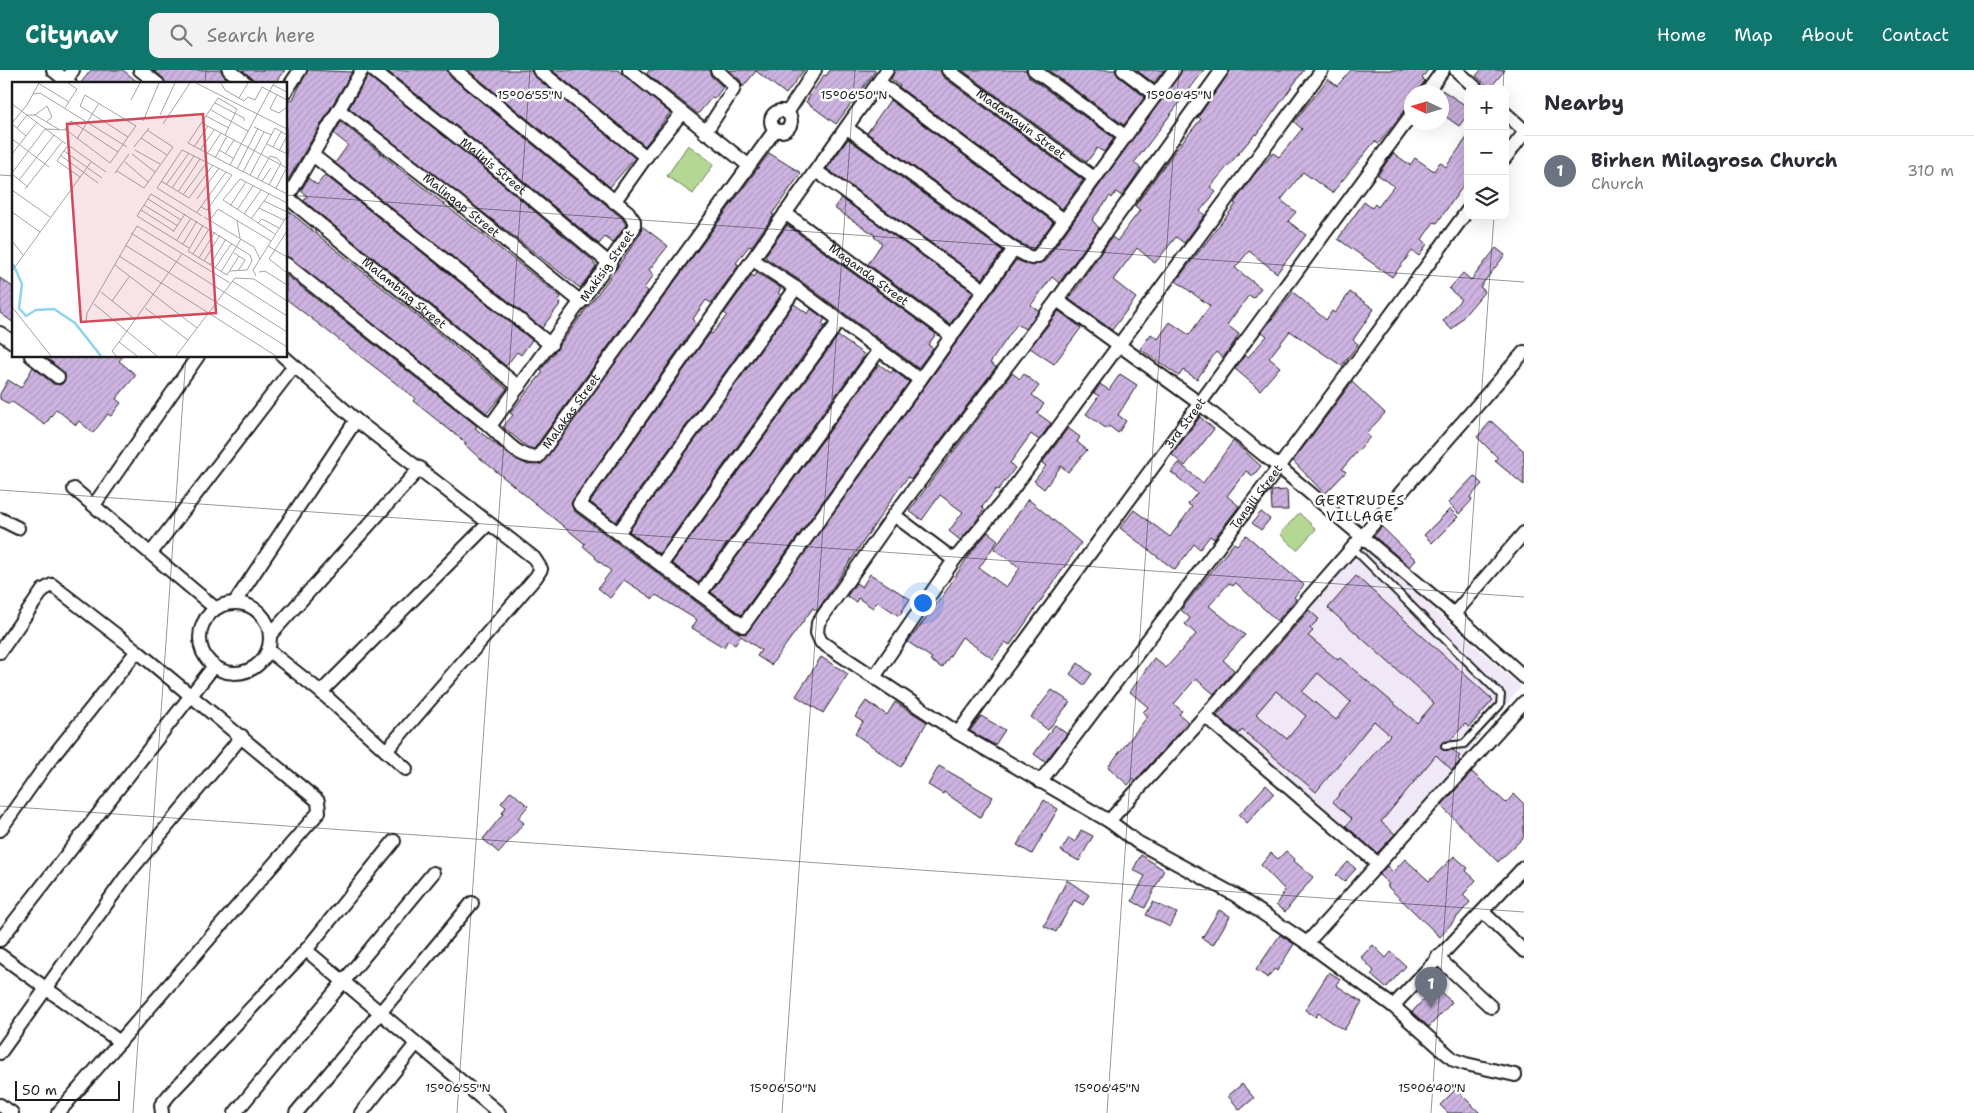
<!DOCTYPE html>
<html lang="en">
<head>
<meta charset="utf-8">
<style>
  :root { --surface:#fff; --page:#f2f2f3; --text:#2b2b33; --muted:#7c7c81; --line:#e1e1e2; --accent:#0f766e }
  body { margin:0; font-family:"Shantell Sans",sans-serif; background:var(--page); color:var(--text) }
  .controls { position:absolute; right:15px; top:15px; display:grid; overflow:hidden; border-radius:10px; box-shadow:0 5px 20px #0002 }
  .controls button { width:45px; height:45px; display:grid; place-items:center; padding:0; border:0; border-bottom:1px solid var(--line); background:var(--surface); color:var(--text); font:25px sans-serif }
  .compass { position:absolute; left:1404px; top:15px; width:45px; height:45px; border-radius:50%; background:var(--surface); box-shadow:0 5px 20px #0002; rotate:274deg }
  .scale { position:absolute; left:15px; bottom:12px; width:105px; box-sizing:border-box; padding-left:5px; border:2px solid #1c1c1c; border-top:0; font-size:14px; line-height:18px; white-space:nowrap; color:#1c1c1c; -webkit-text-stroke:4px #fff; paint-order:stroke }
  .you { position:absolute; left:922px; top:532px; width:18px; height:18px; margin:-12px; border:4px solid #fff; border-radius:50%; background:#1a73e8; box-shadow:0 0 0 8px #1a73e833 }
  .badge { display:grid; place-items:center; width:32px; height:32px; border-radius:50%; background:var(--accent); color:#fff; font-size:16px; font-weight:700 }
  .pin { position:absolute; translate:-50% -41px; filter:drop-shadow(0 1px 2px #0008) }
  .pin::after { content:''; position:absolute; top:26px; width:18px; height:15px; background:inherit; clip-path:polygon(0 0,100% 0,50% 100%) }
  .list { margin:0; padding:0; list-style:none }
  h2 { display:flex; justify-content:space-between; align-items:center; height:65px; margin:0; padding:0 20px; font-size:21px }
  h2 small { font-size:16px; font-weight:400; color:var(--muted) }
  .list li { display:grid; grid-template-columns:32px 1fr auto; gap:15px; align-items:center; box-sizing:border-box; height:70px; padding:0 20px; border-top:1px solid var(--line) }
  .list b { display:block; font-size:19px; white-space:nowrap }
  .list p { margin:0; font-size:16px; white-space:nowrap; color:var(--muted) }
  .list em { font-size:16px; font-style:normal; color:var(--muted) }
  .icon { flex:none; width:28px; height:28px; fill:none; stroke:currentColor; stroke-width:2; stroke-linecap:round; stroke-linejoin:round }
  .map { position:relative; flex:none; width:1524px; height:1043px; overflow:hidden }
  header { display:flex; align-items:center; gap:30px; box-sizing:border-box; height:70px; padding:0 25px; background:var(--accent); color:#fff }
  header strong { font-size:24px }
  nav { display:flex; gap:28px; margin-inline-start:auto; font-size:18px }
  .search { width:350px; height:45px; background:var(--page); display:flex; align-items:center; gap:12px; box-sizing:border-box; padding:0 18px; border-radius:10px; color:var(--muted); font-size:19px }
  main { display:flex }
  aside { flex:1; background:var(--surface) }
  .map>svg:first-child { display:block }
</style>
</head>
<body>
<header>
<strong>Citynav</strong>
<div class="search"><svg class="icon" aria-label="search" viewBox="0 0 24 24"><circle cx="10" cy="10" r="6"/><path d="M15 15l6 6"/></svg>Search here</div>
<nav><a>Home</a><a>Map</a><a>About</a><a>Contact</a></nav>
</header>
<main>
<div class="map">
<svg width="1524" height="1043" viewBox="0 0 1524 1043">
  <defs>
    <pattern id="building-hatch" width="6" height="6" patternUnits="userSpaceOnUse" patternTransform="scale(1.25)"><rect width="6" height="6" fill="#ceb4e2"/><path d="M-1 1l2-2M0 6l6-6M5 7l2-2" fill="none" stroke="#b09ac1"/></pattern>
  </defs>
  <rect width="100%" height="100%" fill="#fff"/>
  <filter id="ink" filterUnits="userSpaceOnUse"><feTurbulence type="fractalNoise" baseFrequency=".02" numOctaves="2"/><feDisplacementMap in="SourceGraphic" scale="10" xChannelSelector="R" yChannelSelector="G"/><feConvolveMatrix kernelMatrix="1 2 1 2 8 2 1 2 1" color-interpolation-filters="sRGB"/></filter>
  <g filter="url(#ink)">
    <path fill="#f0e8f6" d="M1361 474 1521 617 1377 788 1211 647Z"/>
    <g fill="#b4d893" stroke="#687a58">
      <path d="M688 75 714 94 693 124 667 106Z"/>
      <path d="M1299 443 1316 459 1297 480 1280 464Z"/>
    </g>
    <g fill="url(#building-hatch)" stroke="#1c1c1c" fill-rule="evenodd">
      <path d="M91 0H123L140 14H80Z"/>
      <path d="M154 0H221L224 6 233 14H166L163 8Z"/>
      <path d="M242 0H285L274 14H255L252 8Z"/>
      <path d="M308 0 352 2 286 113V29L292 31Z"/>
      <path d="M386 0H447L450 6 622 148 626 155 613 173 605 167 599 174 484 78Z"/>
      <path d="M468 0H531L534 6 635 88 610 117Z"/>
      <path d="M552 0H618L670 43 645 76Z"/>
      <path d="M649 0H709L711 6 723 17 715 28 712 27 698 44 647 4Z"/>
      <path d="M729 0H804L786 24 756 1 743 17 740 10Z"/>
      <path d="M830 0H876L836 54 806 32 824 5 826 6Z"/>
      <path d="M895 0H940L943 7 1083 110 1062 139 899 17 900 16 891 9Z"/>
      <path d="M962 0H1026L1029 7 1114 68 1104 82 1097 78 1087 92Z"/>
      <path d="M1048 0H1115L1118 6 1145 27 1124 55Z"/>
      <path d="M1136 0H1164L1154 13Z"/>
      <path d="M1182 0H1204L1134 93 1141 98 1122 126 1116 122 1112 128 1110 126 1092 150 1099 158 1059 213 1052 207 1031 235 1039 241 1025 259 1017 254 990 293 996 297 911 409 908 407 895 424 817 541 813 538 771 595 757 586 761 580 741 566 735 575 728 570 724 577 720 575 692 558 697 550 656 525 653 529 624 510 610 528 598 518 611 501 595 488 596 487 583 476 585 474 475 384 464 374 466 373 413 331 415 328 286 229V205L477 356 475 358 512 387 528 395 541 394 769 83 801 103 772 144 774 145 751 177 749 176 736 193 739 195 711 233 706 230 693 249 697 253 571 433 574 441 738 563 746 564 1016 190 1033 196 1045 191Z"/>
      <path d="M1231 0H1304L1257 65 1255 64 1210 117 1216 122 1200 141 1205 145 1184 173 1176 167 1155 193 1137 178 1113 210 1136 228 1112 260 1069 229 1112 167 1117 171 1140 140 1135 136 1174 82 1201 49 1198 47Z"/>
      <path d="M1351 0H1428L1422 8 1425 11 1416 22H1412V30L1388 62 1378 74 1375 71 1332 123 1303 102 1281 130 1296 142 1288 151 1306 165 1277 203 1249 181 1235 198 1261 218 1253 228 1249 225 1227 255 1239 264 1233 274 1223 288 1216 282 1197 309 1183 300 1179 306 1140 279 1151 264 1158 269 1170 252 1189 265 1210 236 1176 211 1236 134 1234 133 1254 105 1273 83 1279 87 1302 59 1294 52 1328 9 1337 16Z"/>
      <path d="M1481 0H1505L1490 18 1476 6Z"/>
      <path d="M368 6 474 90 592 190 596 196 580 218 349 38Z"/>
      <path d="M1442 20 1468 37V44L1459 56 1442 44Z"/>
      <path d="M890 30 1053 152 1033 179 1018 172 867 63Z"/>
      <path d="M341 52 561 227 558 231 561 233 542 258 335 93 348 75 334 64Z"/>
      <path d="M1468 66V109L1437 153 1434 152 1422 169 1427 174 1419 186 1412 181 1392 207 1338 169 1364 132 1372 138 1375 134 1378 137 1394 116 1378 105 1393 83 1410 95 1415 88 1434 101 1440 92 1446 97Z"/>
      <path d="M848 69 1003 181 982 209 827 99Z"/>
      <path d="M325 105 532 270 521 285 517 282 506 296 304 131 307 126 301 121 308 108 317 115Z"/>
      <path d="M841 128 973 222 950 254 868 194 882 173 874 167 875 165 834 138Z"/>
      <path d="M286 139 507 319 487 343 286 186Z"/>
      <path d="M787 155 936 264 928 275 933 278 918 298 801 211 767 189 765 186Z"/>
      <path d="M642 156 668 176 649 200 654 205 644 218 648 221 534 379 527 377 503 357 513 345 510 343 543 302 541 300 616 199 641 163Z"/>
      <path d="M1496 178 1505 185 1480 217 1485 221 1452 260 1443 251 1461 229 1449 219 1463 203 1471 210Z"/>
      <path d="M757 203 781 218 778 223 781 225 616 452 590 432 710 263 712 264 727 245 724 243 752 205 754 207Z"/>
      <path d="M0 208 14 218V253L0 243Z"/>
      <path d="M1293 222 1326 250 1332 241 1335 243 1350 222 1374 239 1353 270 1358 274 1342 296 1290 261 1269 288 1280 297 1260 320 1235 299 1245 285 1248 287 1267 266 1262 262Z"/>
      <path d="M794 234 808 244 811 239 825 249 822 254 825 256 659 484 629 461Z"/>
      <path d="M1059 241 1081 258 1054 294 1030 278Z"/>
      <path d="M838 266 865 285 698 513 672 493Z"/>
      <path d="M45 286H123L119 291 136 305 116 329 121 333 111 346 108 344 93 363 79 351 76 355 56 339 45 355 11 331 9 334 0 329V324L8 310 21 318 33 297 53 314 61 315 64 312 65 304Z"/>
      <path d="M879 294 891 303 893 300 909 312 741 545 711 522Z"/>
      <path d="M1012 303 1020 309 1024 304 1039 316 1032 325 1044 334 1037 343 1051 353 1039 370 1031 364 1010 393 1015 398 998 420 996 419 982 437 984 439 975 453 960 470 949 461 963 442 940 425 922 450 909 441Z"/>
      <path d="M1120 304 1137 315 1118 345 1126 351 1118 363 1109 356 1107 359 1086 344 1099 326 1094 323 1100 314 1109 320Z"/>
      <path d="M1352 312 1385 343 1366 364 1370 367 1342 399 1346 402 1325 424 1293 391Z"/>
      <path d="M1200 347 1214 359 1185 396 1172 385Z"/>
      <path d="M1491 351 1524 381V415L1495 391 1498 388 1477 367Z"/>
      <path d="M1068 358 1080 367 1077 372 1087 380 1068 402 1061 396 1044 419 1034 411 1046 396 1042 393Z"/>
      <path d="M1233 371 1261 396 1253 406 1246 401 1227 426 1239 436 1214 469 1210 466 1200 479 1194 474 1175 500 1120 458 1134 440 1170 467 1192 437 1188 434 1197 423 1171 402 1179 393 1203 413Z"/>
      <path d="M1474 406 1482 414 1470 427 1472 430 1459 444 1448 433Z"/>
      <path d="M1287 420 1288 440H1272L1271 421Z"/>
      <path d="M1028 429 1081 473 1010 575 1005 572 993 589 962 567 942 598 930 590 932 588 908 572 944 524 969 485 988 462 998 470 979 498 1006 517 1020 498 994 479Z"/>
      <path d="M1450 439 1458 447 1432 473 1424 465Z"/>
      <path d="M1261 442 1270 449 1261 460 1252 453Z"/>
      <path d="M1382 457 1416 490 1410 497 1374 466Z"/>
      <path d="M1246 465 1304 515 1294 527 1296 529 1277 551 1236 513 1233 516 1229 513 1209 536 1245 565 1223 590 1234 600 1214 624 1196 609 1193 612 1174 634 1182 641 1179 644 1188 652 1136 710 1134 708 1128 715 1108 697 1148 646 1143 642 1148 637 1130 622 1154 588 1166 598 1196 564 1185 554 1190 548 1181 540 1234 473 1237 475Z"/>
      <path d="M870 504 910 529 899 546 877 531 873 538 858 528 856 532 847 526 856 513 862 517Z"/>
      <path d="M1356 506 1493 630 1469 657 1465 654 1450 670 1441 674 1443 680H1453L1460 686 1458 688 1460 691 1452 700 1436 685 1381 752 1395 764 1377 783 1346 756 1352 749 1333 732 1390 665 1374 651 1316 722 1242 660 1239 664 1217 646 1309 540 1319 549 1310 558 1313 561 1308 566 1338 590 1340 588 1417 653 1434 633 1328 538ZM1318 603 1351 632 1336 650 1302 622ZM1276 621 1306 646 1287 669 1256 644Z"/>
      <path d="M821 587 848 604 823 643 796 626Z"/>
      <path d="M1078 593 1092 604 1084 615 1070 604Z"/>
      <path d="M1052 620 1070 632 1048 660 1031 647Z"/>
      <path d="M866 631 887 645 895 632 927 652 901 697 855 664 863 652 855 647Z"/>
      <path d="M981 646 1005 660 995 675 970 661Z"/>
      <path d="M1055 655 1067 664 1045 692 1034 684Z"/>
      <path d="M939 696 993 727 980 747 944 722 943 724 928 715Z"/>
      <path d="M1472 702 1506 733 1514 724 1524 734V767L1498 792 1441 736Z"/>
      <path d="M1266 715 1274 723 1247 753 1239 745Z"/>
      <path d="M511 721 528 736 518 748 524 753 499 783 483 769 503 744 502 743 506 737 501 733Z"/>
      <path d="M1044 730 1058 739 1032 784 1017 775Z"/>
      <path d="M1081 760 1093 766 1079 791 1061 781 1069 768 1075 772Z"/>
      <path d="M1286 781 1295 789 1294 791 1313 807 1285 842 1276 835 1285 820 1261 795 1271 783 1278 789Z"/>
      <path d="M1141 785 1164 800 1145 838 1132 831 1145 806 1133 800Z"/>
      <path d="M1454 786 1468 798 1466 801 1476 810 1463 825 1470 832 1440 867 1387 816 1389 814 1379 805 1387 796 1393 802 1405 789 1429 811Z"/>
      <path d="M1348 792 1356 799 1344 812 1336 805Z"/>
      <path d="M1067 810 1089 825 1083 835 1074 830 1056 862 1044 856Z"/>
      <path d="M1153 832 1177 843 1170 857 1146 845Z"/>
      <path d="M1219 840 1230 846 1213 875 1202 868Z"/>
      <path d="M1280 865 1294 874 1277 901 1274 899 1268 908 1256 900Z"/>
      <path d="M1373 875 1386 888 1391 882 1406 896 1386 918 1371 905 1374 901 1361 887Z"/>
      <path d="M1329 902 1340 909 1336 915 1362 932 1344 960 1318 943 1316 947 1305 940Z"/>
      <path d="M1435 917 1452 932 1429 957 1412 942Z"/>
      <path d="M1242 1014 1254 1028 1240 1040 1228 1026Z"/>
      <path d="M1456 1019 1480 1043H1448L1440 1035Z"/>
    </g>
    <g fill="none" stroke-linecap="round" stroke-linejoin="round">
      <g stroke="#1c1c1c" stroke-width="10">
        <path id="lane" d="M1352 477 1501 625 1500 635 1464 674 1445 676"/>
      </g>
      <g stroke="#1c1c1c" stroke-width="16">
        <g id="street">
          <path d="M53 0 70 14"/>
          <path d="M140 0 158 14"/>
          <path d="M229 0 247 14"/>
          <path id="s1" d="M373 0 479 84 610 194"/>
          <path d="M455 0 628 142 634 151V158L490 356"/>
          <path d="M539 0 646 87"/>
          <path d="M629 0 748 95"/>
          <path d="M887 0 579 434 743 556 1014 179"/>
          <path id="s2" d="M948 0 1094 108"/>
          <path d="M1034 0 1125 66"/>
          <path d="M1123 0 1156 25"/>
          <path d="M1222 0 1057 230 894 445 818 553 817 563 821 572 958 663 1109 751 1137 772 1235 825 1307 873 1393 936 1454 990 1466 994 1515 1005"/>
          <path d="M1456 0 1477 19"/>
          <path d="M66 11 73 0"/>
          <path d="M879 12 1064 150"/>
          <path d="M286 21 300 0"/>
          <path d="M1427 22 1443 0"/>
          <path id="s3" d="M339 40 454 129 581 232"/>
          <circle cx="781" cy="51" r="10"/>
          <path d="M787 43 815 0"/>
          <path d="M1505 43 1524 60"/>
          <path d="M847 58 1014 179 1031 188 1038 186 1174 0"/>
          <path d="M705 63 733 20 734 16 717 0"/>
          <path d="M314 86 551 275"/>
          <path d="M1505 88 1524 63"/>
          <path d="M816 101 984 220"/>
          <path id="s4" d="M288 128 519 317"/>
          <path d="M286 130 362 0"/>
          <path d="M614 132 646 87 681 44"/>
          <path id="s5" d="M785 143 952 266"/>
          <path d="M753 190 796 218 920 310"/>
          <path id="s6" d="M286 194C353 247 419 300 486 353 500 364 518 390 538 387L775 60"/>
          <path d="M1057 230 1199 333 1279 397 1454 544 1524 607"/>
          <path d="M0 263 14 273"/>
          <path d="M31 286 58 307"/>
          <path d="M283 286 356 350 534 488 541 499 536 507 386 681"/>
          <path d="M74 419 215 538"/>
          <path d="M94 435 198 286"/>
          <path d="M894 445 954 490"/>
          <path d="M0 449 18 458"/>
          <path d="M618 463 796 218"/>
          <path d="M151 483 294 296"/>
          <path d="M661 495 839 251"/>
          <path d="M700 524 879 280"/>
          <path d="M235 532 356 350"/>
          <circle cx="235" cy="568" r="35"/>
          <path d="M1454 544 1524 463"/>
          <path d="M270 565 420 398"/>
          <path d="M268 580 321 622 406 699"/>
          <path d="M0 582 43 520 52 515 137 581 318 731 319 742 58 1043"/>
          <path d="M874 607 954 490 1009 424 1322 0"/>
          <path d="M321 622 488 454"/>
          <path d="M1205 646 1377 793"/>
          <path id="s7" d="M958 663 1412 44"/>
          <path id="s8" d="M1040 712 1279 397 1468 140"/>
          <path d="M1109 751 1205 646 1524 282"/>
          <path d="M0 760 46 695 137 581"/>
          <path d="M1483 842 1524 881"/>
          <path d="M0 870 214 596"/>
          <path d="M1307 873 1524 632"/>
          <path d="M306 880 499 1043"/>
          <path d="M0 885 120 972"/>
          <path d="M1437 887 1491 937"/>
          <path d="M1393 936 1524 797"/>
          <path d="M0 983 127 805 242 666"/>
          <path d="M0 1035 12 1043"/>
          <path d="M162 1043 161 1035 169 1025 306 880 394 771"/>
          <path d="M235 1043 433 803"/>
          <path d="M296 1043 472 833"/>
          <path d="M361 1043 416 974"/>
        </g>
      </g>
      <use href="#lane" stroke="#fff" stroke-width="6"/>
      <use href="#street" stroke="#fff" stroke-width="12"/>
    </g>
  </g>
  <path fill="none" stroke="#1c1c1c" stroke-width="1" stroke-opacity="0.45" d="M205 14 206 0M1503 19 1504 0M0 105 14 106M286 125 1524 212M0 420 1524 527M0 736 1524 842M133 1043 186 286M457 1043 530 0M782 1043 855 0M1107 1043 1179 0M1431 1043 1494 146"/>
  <g text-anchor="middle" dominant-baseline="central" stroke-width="5" stroke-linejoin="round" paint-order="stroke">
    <g font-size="12" fill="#1c1c1c" stroke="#fff">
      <text stroke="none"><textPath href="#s2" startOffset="91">Madamayin Street</textPath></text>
      <text stroke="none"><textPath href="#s1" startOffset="154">Malinis Street</textPath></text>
      <text stroke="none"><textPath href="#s3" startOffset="155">Malingap Street</textPath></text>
      <text transform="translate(607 196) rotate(-55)">Makisig Street</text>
      <text stroke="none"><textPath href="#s5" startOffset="104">Maganda Street</textPath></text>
      <text stroke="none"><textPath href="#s4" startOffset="150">Malambing Street</textPath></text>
      <text stroke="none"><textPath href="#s6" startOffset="376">Malakas Street</textPath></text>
      <text stroke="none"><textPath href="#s7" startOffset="384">3rd Street</textPath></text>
      <text stroke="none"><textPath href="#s8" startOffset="358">Tangili Street</textPath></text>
    </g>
    <g font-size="14" letter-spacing="1" fill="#1c1c1c" stroke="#fff">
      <text x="1360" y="430">GERTRUDES<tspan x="1360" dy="16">VILLAGE</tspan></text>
    </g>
  </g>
  <g transform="translate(12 12)">
    <rect width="275" height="275" fill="#fff"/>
    <path fill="none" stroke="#8dd5ee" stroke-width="2.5" d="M1 182 10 202 7 226 14 234 24 228 42 227 63 241 89 274"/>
    <path fill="none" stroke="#a4a4a4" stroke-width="1" d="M26 1 57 20M184 1 275 47M209 1 213 8 232 19 236 15 243 18 250 5 275 18M261 3 275 10M21 12 28 11 115 65M265 13 258 27 267 31 275 25M227 16 236 1M119 18 128 1M203 21 232 36V39M0 22 54 62M53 26 65 7 56 1M199 28 236 49M23 33 35 24 40 35 34 40M148 33 163 1M194 34 217 46M131 39 147 1M241 40 262 1M0 41 15 23 27 1M190 41 275 86M0 42 14 54M151 42 178 1M242 45 259 53M5 46 15 33H23L48 48M213 53 225 27 206 16 176 61 218 83 241 40M129 56 155 73M0 57 37 85M65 57 87 21M255 62 275 72M122 65 137 46M182 65 196 44M261 65 269 50M123 68 148 82M188 68 202 48M207 68 221 76M52 69 90 96M267 69 275 54M106 70 59 39 53 47 98 81 106 70 116 55 124 44 73 13 68 24 116 55M0 72 25 40M120 72 143 90M195 72 209 51M213 72 222 58M48 73 86 101M203 76 215 54M113 80 136 100M218 83 275 112M225 87 246 46M105 89 132 106 161 65 135 48M231 90 252 50M0 91 33 47 54 48M103 91 117 72M0 92 16 105M238 93 263 46 275 53M68 95 45 79 56 63 94 90M245 97 258 74 265 76 269 81 257 103M7 98 42 53M149 99 177 116 201 83M250 99 259 86M154 103 177 71M160 106 182 74M264 106 275 85M13 107 50 60M0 108 38 135M166 110 188 77M171 113 195 80M136 117 169 138M185 117 207 86M252 119 275 130M132 123 166 144M218 124 234 100M189 125 195 128 220 93 170 68 145 106 190 134M247 126 272 138M129 128 162 149M225 128 241 104M0 130 28 150M185 130 214 90M232 132 249 108M192 135 242 165 248 177M239 137 257 112M198 138 206 127 259 159M225 139 228 156M246 141 250 137 267 146M191 143 176 169 215 193 227 174M275 149 257 177 275 191M161 150 173 132M119 151 275 250M263 152 211 118 228 97 275 121M165 158 179 136M0 159 11 173M171 162 185 139M113 163 275 265M256 164 275 175M177 166 125 134 139 112 238 173 240 179 235 188 218 189M222 171 233 178 226 189M181 172 197 147M107 174 264 274M187 176 203 150M192 179 208 153M103 183 185 246M198 183 214 157M203 186 220 161M0 189 79 80M209 190 229 157M247 190 253 189 275 203M244 194 241 188 275 134M220 199 275 234M89 210 124 238M100 219 117 195M82 222 145 274M0 225 39 274M133 226 176 258M74 239 75 231 125 144 218 201M104 274 100 269 107 260M125 274 107 260 170 172M164 274 223 196 242 197 275 219"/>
    <path fill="#d1495b" fill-opacity="0.15" stroke="#d1495b" stroke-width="2.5" d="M191 32 204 231 69 240 55 42Z"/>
    <rect width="275" height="275" fill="none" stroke="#1c1c1c" stroke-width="2.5"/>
  </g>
  <g font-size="12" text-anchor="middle" fill="#1c1c1c" stroke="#fff" stroke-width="5" stroke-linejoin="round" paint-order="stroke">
    <text x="530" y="29">15°06'55"N</text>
    <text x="854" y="29">15°06'50"N</text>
    <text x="1179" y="29">15°06'45"N</text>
    <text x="458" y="1022">15°06'55"N</text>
    <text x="783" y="1022">15°06'50"N</text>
    <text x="1107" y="1022">15°06'45"N</text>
    <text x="1432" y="1022">15°06'40"N</text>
  </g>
</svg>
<div class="controls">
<button>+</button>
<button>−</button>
<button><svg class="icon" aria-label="layers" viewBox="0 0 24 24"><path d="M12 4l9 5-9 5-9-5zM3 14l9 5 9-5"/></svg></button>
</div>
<svg class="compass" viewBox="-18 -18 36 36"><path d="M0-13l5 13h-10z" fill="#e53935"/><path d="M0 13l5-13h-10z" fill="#7c7c81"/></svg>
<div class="scale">50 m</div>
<div class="you"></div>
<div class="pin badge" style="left:1431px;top:938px;background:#6b7280">1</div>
</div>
<aside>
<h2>Nearby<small></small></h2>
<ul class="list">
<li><span class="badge" style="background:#6b7280">1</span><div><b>Birhen Milagrosa Church</b><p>Church</p></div><em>310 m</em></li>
</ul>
</aside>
</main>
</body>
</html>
